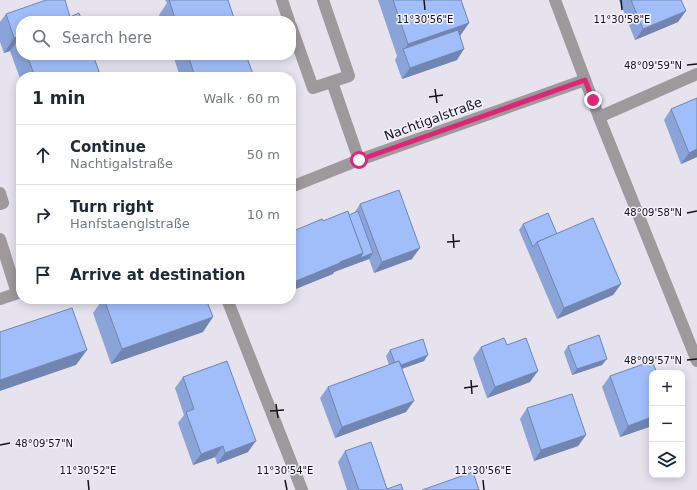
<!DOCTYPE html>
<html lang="en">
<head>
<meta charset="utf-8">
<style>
  :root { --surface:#fff; --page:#f6f6f7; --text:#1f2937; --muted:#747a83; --line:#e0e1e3 }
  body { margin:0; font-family:"DejaVu Sans",sans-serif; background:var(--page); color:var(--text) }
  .controls { position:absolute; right:12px; bottom:12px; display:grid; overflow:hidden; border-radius:8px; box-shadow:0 2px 10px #0003 }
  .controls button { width:36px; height:36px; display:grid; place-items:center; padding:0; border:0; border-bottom:1px solid var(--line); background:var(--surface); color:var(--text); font:20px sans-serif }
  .stop { position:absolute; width:12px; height:12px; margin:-9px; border:3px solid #db2777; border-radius:50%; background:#fff }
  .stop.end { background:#db2777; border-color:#fff; box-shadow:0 1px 4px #0008 }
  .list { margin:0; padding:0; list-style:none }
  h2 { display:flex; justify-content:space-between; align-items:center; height:52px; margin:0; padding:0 16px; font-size:17px }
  h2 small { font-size:13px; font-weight:400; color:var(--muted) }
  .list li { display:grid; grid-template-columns:26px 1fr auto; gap:12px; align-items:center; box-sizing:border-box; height:60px; padding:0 16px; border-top:1px solid var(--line) }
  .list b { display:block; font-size:15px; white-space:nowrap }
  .list p { margin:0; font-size:13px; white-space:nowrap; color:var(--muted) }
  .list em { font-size:13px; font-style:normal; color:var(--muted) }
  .icon { flex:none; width:22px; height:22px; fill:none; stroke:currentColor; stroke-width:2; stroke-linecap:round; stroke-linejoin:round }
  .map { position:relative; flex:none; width:697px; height:490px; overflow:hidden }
  .search { position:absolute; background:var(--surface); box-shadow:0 2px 10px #0003; left:16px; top:16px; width:280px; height:44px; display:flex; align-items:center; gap:10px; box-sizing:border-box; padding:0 14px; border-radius:16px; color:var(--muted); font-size:15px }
  .panel { position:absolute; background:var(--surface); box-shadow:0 2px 10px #0003; left:16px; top:72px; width:280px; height:232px; border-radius:16px }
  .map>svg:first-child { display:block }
</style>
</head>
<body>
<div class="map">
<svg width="697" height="490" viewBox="0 0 697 490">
  <rect width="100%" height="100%" fill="#e6e3ef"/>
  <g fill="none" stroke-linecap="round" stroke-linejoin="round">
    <g stroke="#9d999d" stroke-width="12">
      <path d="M282 0 289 21"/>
      <path d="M555 0 599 117 697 361"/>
      <path d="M291 26 313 88 349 76 323 0"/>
      <path d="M332 82 359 160"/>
      <path d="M599 117 697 74"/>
      <path d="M291 187 359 160 585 80"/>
      <path d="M0 193 3 203 0 204"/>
      <path d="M0 239 17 293"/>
      <path d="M0 299 21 292"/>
      <path d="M227 299 302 490"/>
    </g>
  </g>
  <g fill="#8aa3d8">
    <path d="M165 0H228L235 21H161L159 15 167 3Z"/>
    <path d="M378 0H461L469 23 460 36 457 60 402 79 395 60 397 56Z"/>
    <path d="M619 0H681L678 22 635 40Z"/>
    <path d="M6 14 70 17 82 21H21V55H93L101 77H21V81L10 51 4 53 0 42V22Z"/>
    <path d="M173 55H246L254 77H180Z"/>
    <path d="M697 98V157L681 164 664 120 671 109Z"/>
    <path d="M360 204 412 259 374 273 369 259 334 272 333 274 323 221 349 215 355 212Z"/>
    <path d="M523 224 557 234 621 284 613 295 557 319 519 230Z"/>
    <path d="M103 299H206L203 332 111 364 93 313Z"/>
    <path d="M507 345 530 382 487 398 473 358 481 347Z"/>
    <path d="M568 346 602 365 572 375 564 352Z"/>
    <path d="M390 350 424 361 402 369 406 412 335 438 320 398 328 387 389 365 386 356Z"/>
    <path d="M610 376 652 426 620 437 602 387Z"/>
    <path d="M183 377 248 452 217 464 215 457 193 465 178 423 184 415 175 388Z"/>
    <path d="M527 408 586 435 578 446 534 461 520 419Z"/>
    <path d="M345 451 387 489 403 490H347L338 462Z"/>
  </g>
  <g fill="#7185b0">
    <path d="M686 11 678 22 635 40 643 29Z"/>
    <path d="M469 23 459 37 404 51 408 44Z"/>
    <path d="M21 36 10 51 4 53 14 38Z"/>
    <path d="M464 49 457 60 402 79 410 68Z"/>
    <path d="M697 149V157L681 164 689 153Z"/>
    <path d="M420 248 412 259 374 273 382 262Z"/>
    <path d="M363 253H373L369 259 334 272 333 274 291 291V283L340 262Z"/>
    <path d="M621 284 613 295 557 319 564 308Z"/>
    <path d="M213 317 203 332 111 364 122 349Z"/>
    <path d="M87 350 76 365 0 391V380Z"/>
    <path d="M428 355 424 361 392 372 396 366Z"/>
    <path d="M607 359 602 365 572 375 577 369Z"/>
    <path d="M538 371 530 382 487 398 495 387Z"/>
    <path d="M414 401 406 412 335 438 342 427Z"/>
    <path d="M652 417V426L620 437 628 426Z"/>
    <path d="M586 435 578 446 534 461 541 450Z"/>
    <path d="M256 441 248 452 217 464 225 453Z"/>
    <path d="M223 446 215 457 193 465 201 454Z"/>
  </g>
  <g fill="#a1befb" stroke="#7185b0">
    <path d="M46 0H65L70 17 79 13 82 21H21V37V36L14 38 6 14Z"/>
    <path d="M169 0H228L235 21H176Z"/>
    <path d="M393 0H461L469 23 408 44Z"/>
    <path d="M631 0H681L686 11 643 29Z"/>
    <path d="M458 30 464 49 410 68 403 49Z"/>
    <path d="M27 55H93L101 77H35Z"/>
    <path d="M188 55H246L254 77H195Z"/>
    <path d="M697 98V149L689 153 671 109Z"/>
    <path d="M399 190 420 248 382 262 360 204Z"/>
    <path d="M348 211 363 253 340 262V263L291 283V232L322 219 323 221Z"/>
    <path d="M358 211 373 253 360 258 363 253 349 215Z"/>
    <path d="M548 213 557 234 537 242 533 247 523 224Z"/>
    <path d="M593 218 621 284 564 308 537 242Z"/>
    <path d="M104 299H206L213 317 122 349Z"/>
    <path d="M72 308 87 350 0 380V332Z"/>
    <path d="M599 335 607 359 577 369 568 346Z"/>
    <path d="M504 338 507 345 526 338 538 371 495 387 481 347Z"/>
    <path d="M423 339 428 355 401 365 399 361 395 363 390 350Z"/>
    <path d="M227 361 256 441 225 453 223 446 201 454 186 412 194 409 183 377Z"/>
    <path d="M399 361 414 401 342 427 328 387Z"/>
    <path d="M652 361 657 373H652V417L628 426 610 376Z"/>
    <path d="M572 394 586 435 541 450 527 408Z"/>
    <path d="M371 442 387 489 401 484 403 490H359L345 451Z"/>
    <path d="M473 472 479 490H422Z"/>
  </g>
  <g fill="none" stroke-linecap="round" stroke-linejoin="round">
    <path stroke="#db2777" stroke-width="5" d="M359 160 585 80 593 100"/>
  </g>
  <path fill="none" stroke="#141317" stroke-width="1.5" d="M424 0 425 10M621 0 622 10M687 65 697 64M435 89 437 103M429 97 443 95M687 213 697 211M453 234 454 248M447 242 460 241M687 360 697 359M471 380 472 394M464 388 478 386M276 404 278 418M270 411 284 410M0 445 10 443M88 480 89 490M285 480 287 490M483 480 484 490"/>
  <g text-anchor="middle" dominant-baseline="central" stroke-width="3" stroke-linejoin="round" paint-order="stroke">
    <g font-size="13" fill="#141317" stroke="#f3f1fd">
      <text transform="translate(433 119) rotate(-20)">Nachtigalstraße</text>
    </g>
  </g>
  <g font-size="10" text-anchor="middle" fill="#141317" stroke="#f3f1fd" stroke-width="3" stroke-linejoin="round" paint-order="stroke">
    <text x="425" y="23">11°30'56"E</text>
    <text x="622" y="23">11°30'58"E</text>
    <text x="653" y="69">48°09'59"N</text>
    <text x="653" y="216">48°09'58"N</text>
    <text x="653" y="364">48°09'57"N</text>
    <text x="44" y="447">48°09'57"N</text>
    <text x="88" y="474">11°30'52"E</text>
    <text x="285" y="474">11°30'54"E</text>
    <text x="483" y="474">11°30'56"E</text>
  </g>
</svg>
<div class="controls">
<button>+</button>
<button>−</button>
<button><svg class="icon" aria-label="layers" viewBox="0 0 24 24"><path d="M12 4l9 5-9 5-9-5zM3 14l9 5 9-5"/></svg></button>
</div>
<div class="stop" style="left:359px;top:160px"></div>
<div class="stop end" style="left:593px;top:100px"></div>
<div class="search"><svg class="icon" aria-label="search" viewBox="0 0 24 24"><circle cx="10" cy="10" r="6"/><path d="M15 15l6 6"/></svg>Search here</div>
<section class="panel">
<h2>1 min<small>Walk · 60 m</small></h2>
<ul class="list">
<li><svg class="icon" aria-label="ahead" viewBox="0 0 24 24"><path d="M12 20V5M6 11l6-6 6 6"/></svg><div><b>Continue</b><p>Nachtigalstraße</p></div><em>50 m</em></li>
<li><svg class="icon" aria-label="right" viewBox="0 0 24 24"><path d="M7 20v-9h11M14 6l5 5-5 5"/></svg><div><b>Turn right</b><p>Hanfstaenglstraße</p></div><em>10 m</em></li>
<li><svg class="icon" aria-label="arrive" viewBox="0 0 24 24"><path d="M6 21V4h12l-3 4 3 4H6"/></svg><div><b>Arrive at destination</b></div></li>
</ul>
</section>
</div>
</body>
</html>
